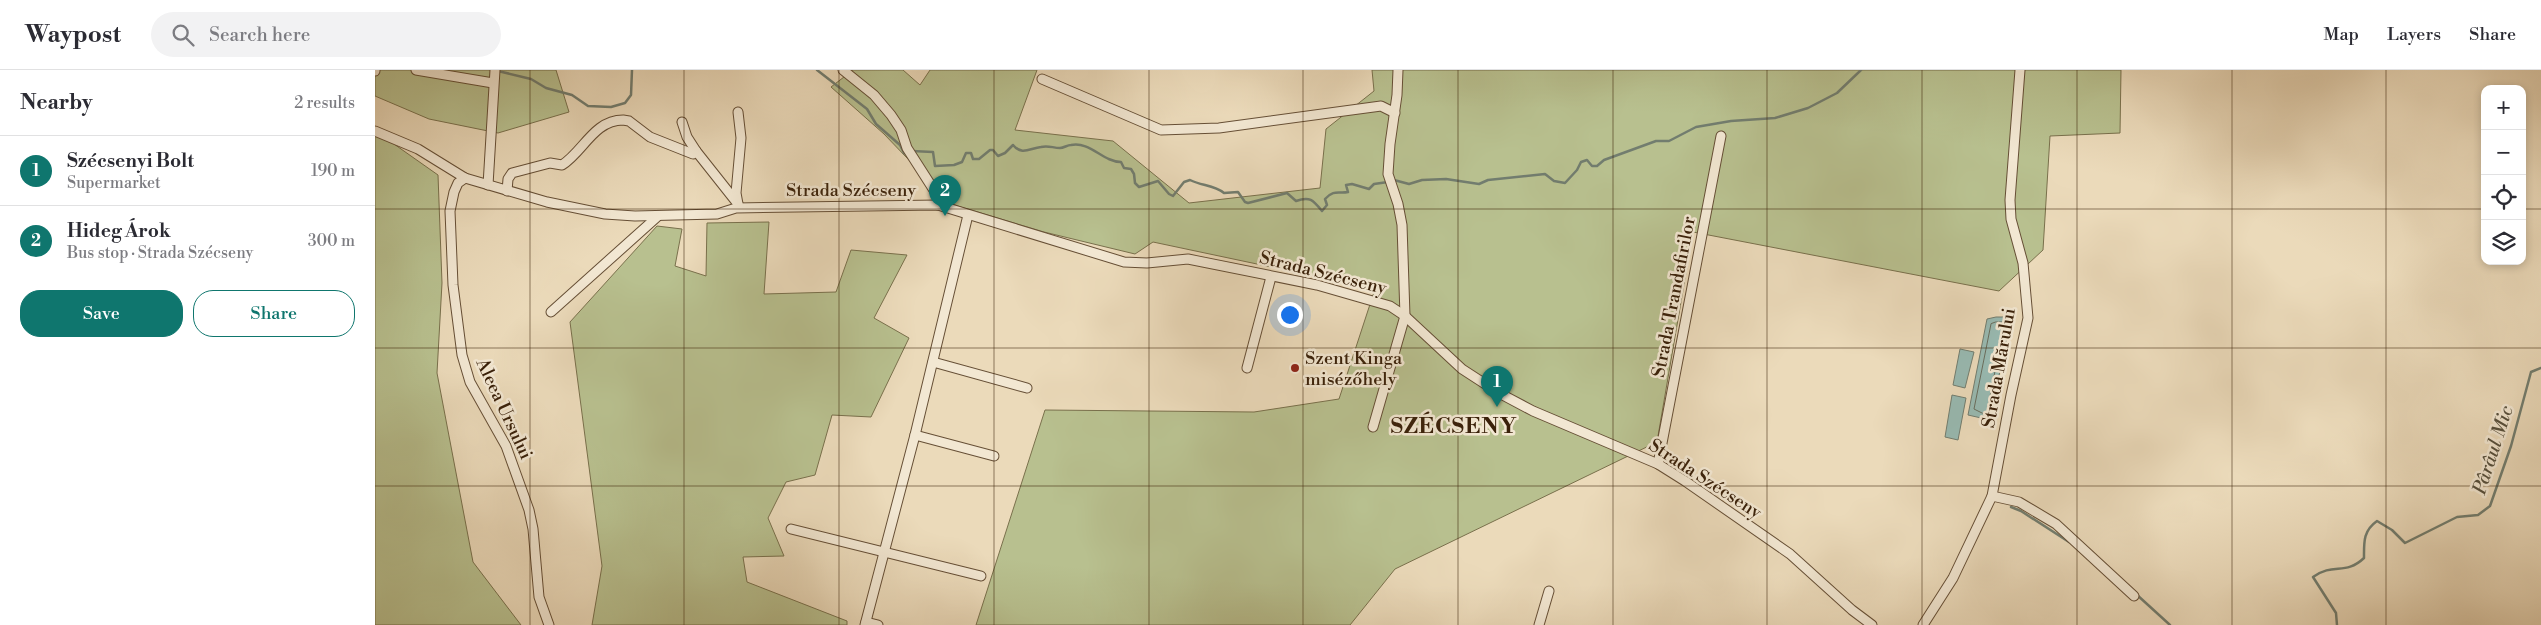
<!DOCTYPE html>
<html lang="en">
<head>
<meta charset="utf-8">
<style>
  :root { --surface:#fff; --page:#f2f2f3; --text:#2b2b33; --muted:#7c7c81; --line:#e1e1e2; --accent:#0f766e }
  body { margin:0; font-family:"Libre Bodoni",serif; background:var(--page); color:var(--text) }
  .controls { position:absolute; right:15px; top:15px; display:grid; overflow:hidden; border-radius:10px; box-shadow:0 2px 8px #0003 }
  .controls button { width:45px; height:45px; display:grid; place-items:center; padding:0; border:0; border-bottom:1px solid var(--line); background:var(--surface); color:var(--text); font:25px sans-serif }
  .you { position:absolute; left:914px; top:244px; width:18px; height:18px; margin:-12px; border:4px solid #fff; border-radius:50%; background:#1a73e8; box-shadow:0 0 0 8px #1a73e833 }
  .badge { display:grid; place-items:center; width:32px; height:32px; border-radius:50%; background:var(--accent); color:#fff; font-size:16px; font-weight:700 }
  .pin { position:absolute; translate:-50% -41px; filter:drop-shadow(0 1px 2px #0008) }
  .pin::after { content:''; position:absolute; top:26px; width:18px; height:15px; background:inherit; clip-path:polygon(0 0,100% 0,50% 100%) }
  .list { margin:0; padding:0; list-style:none }
  h2 { display:flex; justify-content:space-between; align-items:center; height:65px; margin:0; padding:0 20px; font-size:21px }
  h2 small { font-size:16px; font-weight:400; color:var(--muted) }
  .list li { display:grid; grid-template-columns:32px 1fr auto; gap:15px; align-items:center; box-sizing:border-box; height:70px; padding:0 20px; border-top:1px solid var(--line) }
  .list b { display:block; font-size:19px; white-space:nowrap }
  .list p { margin:0; font-size:16px; white-space:nowrap; color:var(--muted) }
  .list em { font-size:16px; font-style:normal; color:var(--muted) }
  .actions { display:flex; gap:10px; padding:15px 20px }
  .actions a { flex:1; padding:11px 0; border:1px solid var(--accent); border-radius:20px; text-align:center; font-size:18px; color:var(--accent) }
  .actions .main { background:var(--accent); color:#fff }
  .icon { flex:none; width:28px; height:28px; fill:none; stroke:currentColor; stroke-width:2; stroke-linecap:round; stroke-linejoin:round }
  .map { position:relative; flex:none; width:2166px; height:555px; overflow:hidden }
  header { display:flex; align-items:center; gap:30px; box-sizing:border-box; height:70px; padding:0 25px; background:var(--surface); border-bottom:1px solid var(--line) }
  header strong { font-size:24px }
  nav { display:flex; gap:28px; margin-inline-start:auto; font-size:18px }
  .search { width:350px; height:45px; background:var(--page); display:flex; align-items:center; gap:12px; box-sizing:border-box; padding:0 18px; border-radius:28px; color:var(--muted); font-size:19px }
  main { display:flex }
  aside { flex:1; background:var(--surface) }
  .map>svg:first-child { display:block }
</style>
</head>
<body>
<header>
<strong>Waypost</strong>
<div class="search"><svg class="icon" aria-label="search" viewBox="0 0 24 24"><circle cx="10" cy="10" r="6"/><path d="M15 15l6 6"/></svg>Search here</div>
<nav><a>Map</a><a>Layers</a><a>Share</a></nav>
</header>
<main>
<aside>
<h2>Nearby<small>2 results</small></h2>
<ul class="list">
<li><span class="badge">1</span><div><b>Szécsenyi Bolt</b><p>Supermarket</p></div><em>190 m</em></li>
<li><span class="badge">2</span><div><b>Hideg Árok</b><p>Bus stop · Strada Szécseny</p></div><em>300 m</em></li>
</ul>
<div class="actions"><a class="main">Save</a><a>Share</a></div>
</aside>
<div class="map">
<svg width="2166" height="555" viewBox="0 0 2166 555">
  <rect width="100%" height="100%" fill="#ebdaba"/>
  <filter id="stains"><feTurbulence type="fractalNoise" baseFrequency=".004" numOctaves="4"/><feColorMatrix values="0 0 0 0 .2 0 0 0 0 .09 0 0 0 0 .02 0 0 0 .5 -.17"/></filter>
  <radialGradient id="worn" r=".72"><stop offset=".6" stop-color="#630" stop-opacity="0"/><stop offset="1" stop-color="#630" stop-opacity=".3"/></radialGradient>
  <g fill="#b8c08f" stroke="#79704c">
    <path d="M0 0H181L194 42 123 63 54 49 0 26Z"/>
    <path d="M478 0H528L545 15 555 0H662L640 60 738 71 814 133 945 118 951 59 999 21 997 0H1746L1745 63 1675 66 1668 180 1624 221 1318 162 1282 372 1020 499 975 555H601L670 340 879 342 964 329 1000 219 778 172 760 184 669 162 576 134 509 64 456 17Z"/>
    <path d="M0 64 9 67 63 105 67 213 62 303 98 492 146 555H0Z"/>
    <path d="M394 152 389 224 461 222 476 180 532 185 499 248 534 268 496 347 457 345 440 405 411 412 393 448 409 486 368 487 372 512 472 551V555H217L227 496 195 252 282 156 307 159 300 196 331 206 332 153Z"/>
  </g>
  <g fill="#98bab2" stroke="#727d6f">
    <path d="M1621 247H1631L1635 252 1615 350 1593 345 1612 249Z"/>
    <path d="M1585 279 1599 282 1590 318 1578 315Z"/>
    <path d="M1577 325 1591 328 1583 370 1570 367Z"/>
  </g>
  <g fill="none" stroke-linecap="round" stroke-linejoin="round">
    <path stroke="#696e5e" stroke-width="1" d="M1621 252H1628L1629 255 1612 342 1609 344 1599 339 1616 254Z"/>
    <g stroke="#727d6f" stroke-width="2.5">
      <path d="M442 0 492 39 501 54 525 75 529 83 532 84"/>
      <path d="M123 1 156 9 171 18 197 25 213 36 236 37 250 33 256 25 257 0"/>
      <path d="M537 81 558 82 560 96 579 95 587 92 591 83H596L598 89H604L615 80H618L623 86 630 83 638 75C647 86 655 78 666 77 673 75 678 78 685 78 689 78 692 75 696 75 715 71 728 92 746 92L749 98 756 99 759 104 760 113 764 117 783 111 794 124 798 126 809 112 815 110C827 116 839 115 849 123L863 122 870 132 873 133 912 123 921 131C935 126 938 130 947 141L952 135 950 129C959 119 964 124 973 122L971 115 977 114 994 119 999 114 1013 112"/>
      <path d="M1019 110 1034 114 1047 110 1071 109 1104 114 1113 110 1170 104 1179 111 1190 113 1202 100 1206 92 1212 90 1217 96H1222L1229 90 1281 71H1294L1321 57 1356 51 1400 48 1433 38 1462 23 1486 0"/>
      <path d="M1636 437 1646 441 1694 472"/>
      <path d="M1761 524 1795 555"/>
      <path d="M1962 555 1961 543 1938 507C1959 492 1970 506 1989 488 1989 472 1988 461 2002 451L2017 460 2030 473 2082 447 2103 445 2115 436 2136 376 2156 302 2166 298"/>
    </g>
    <g stroke="#664f36" stroke-width="11">
      <g id="minor">
        <path d="M41 0 118 13"/>
        <path d="M468 0 499 25 516 45 526 60 532 78 564 128 563 135"/>
        <path d="M0 1V0"/>
        <path d="M667 9 786 60 844 58 1006 36 1020 43"/>
        <path d="M363 42 366 68 361 123 363 134"/>
        <path d="M307 52 312 67 321 81"/>
        <path d="M0 61 43 79 90 108 172 132 230 144 260 146 342 144 361 138 563 135 749 192 772 193 813 189 942 215 1015 236 1030 246 1087 299 1124 323 1158 341 1283 394 1310 411 1415 484 1477 540 1497 555"/>
        <path d="M90 108 83 113 79 122 75 141 78 215 87 285 95 312 131 376 154 440 158 459 164 527 174 555"/>
        <path d="M113 115 120 0"/>
        <path d="M132 121 133 109 137 103 175 93 187 95C208 82 219 50 248 50L254 51 275 67 318 84 321 81 363 134"/>
        <path d="M176 242 282 147"/>
        <path d="M558 292 652 318"/>
        <path d="M872 298 896 207"/>
        <path d="M998 357 1030 246 1027 155 1023 134 1013 104 1015 74 1022 25 1023 0"/>
        <path d="M540 365 619 386"/>
        <path d="M1283 394 1346 66"/>
        <path d="M1617 426 1644 432 1681 454 1759 526"/>
        <path d="M416 459 606 506"/>
        <path d="M491 552 503 555"/>
        <path d="M490 555 540 365 593 145"/>
        <path d="M1164 555 1174 521"/>
        <path d="M1548 555 1578 508 1617 426 1636 325 1653 248 1648 193 1636 149 1635 130 1645 0"/>
      </g>
    </g>
    <use href="#minor" stroke="#f2e7d2" stroke-width="9"/>
  </g>
  <path fill="none" stroke="#3a210a" stroke-width="1" stroke-opacity="0.55" d="M155 0V555M309 0V555M464 0V555M619 0V555M774 0V555M928 0V555M1083 0V555M1238 0V555M1392 0V555M1547 0V555M1702 0V555M1857 0V555M2011 0V555M0 139H2110M2147 139H2166M0 278H2166M0 416H2166"/>
  <circle fill="#8f2418" stroke="#f2e7d2" stroke-width="2" cx="920" cy="298" r="5"/>
  <g text-anchor="middle" dominant-baseline="central" stroke-width="5" stroke-linejoin="round" paint-order="stroke">
    <g font-size="18" fill="#3a210a" stroke="#f2e7d2">
      <text x="476" y="120">Strada Szécseny</text>
      <text transform="translate(948 203) rotate(14)">Strada Szécseny</text>
      <text transform="translate(1299 227) rotate(-79)">Strada Trandafirilor</text>
      <text transform="translate(1624 298) rotate(-80)">Strada Mărului</text>
      <text transform="translate(129 339) rotate(65)">Aleea Ursului</text>
      <text transform="translate(1330 409) rotate(33)">Strada Szécseny</text>
    </g>
    <g font-size="18" fill="#3a210a" stroke="#f2e7d2" text-anchor="start">
      <text x="930" y="288">Szent Kinga<tspan x="930" dy="21">misézőhely</tspan></text>
    </g>
    <g font-size="19" font-style="italic" fill="#564f3c" stroke="#f2e7d2">
      <text transform="translate(2118 380) rotate(-72)">Pârâul Mic</text>
    </g>
    <g font-size="22" font-weight="bold" letter-spacing="1" fill="#3a210a" stroke="#f2e7d2">
      <text x="1079" y="356">SZÉCSENY</text>
    </g>
  </g>
  <rect width="100%" height="100%" filter="url(#stains)"/>
  <rect width="100%" height="100%" fill="url(#worn)"/>
</svg>
<div class="controls">
<button>+</button>
<button>−</button>
<button><svg class="icon" aria-label="locate" viewBox="0 0 24 24"><circle cx="12" cy="12" r="6"/><path d="M12 2v4M12 18v4M2 12h4M18 12h4"/></svg></button>
<button><svg class="icon" aria-label="layers" viewBox="0 0 24 24"><path d="M12 4l9 5-9 5-9-5zM3 14l9 5 9-5"/></svg></button>
</div>
<div class="you"></div>
<div class="pin badge" style="left:1122px;top:337px">1</div>
<div class="pin badge" style="left:570px;top:146px">2</div>
</div>
</main>
</body>
</html>
